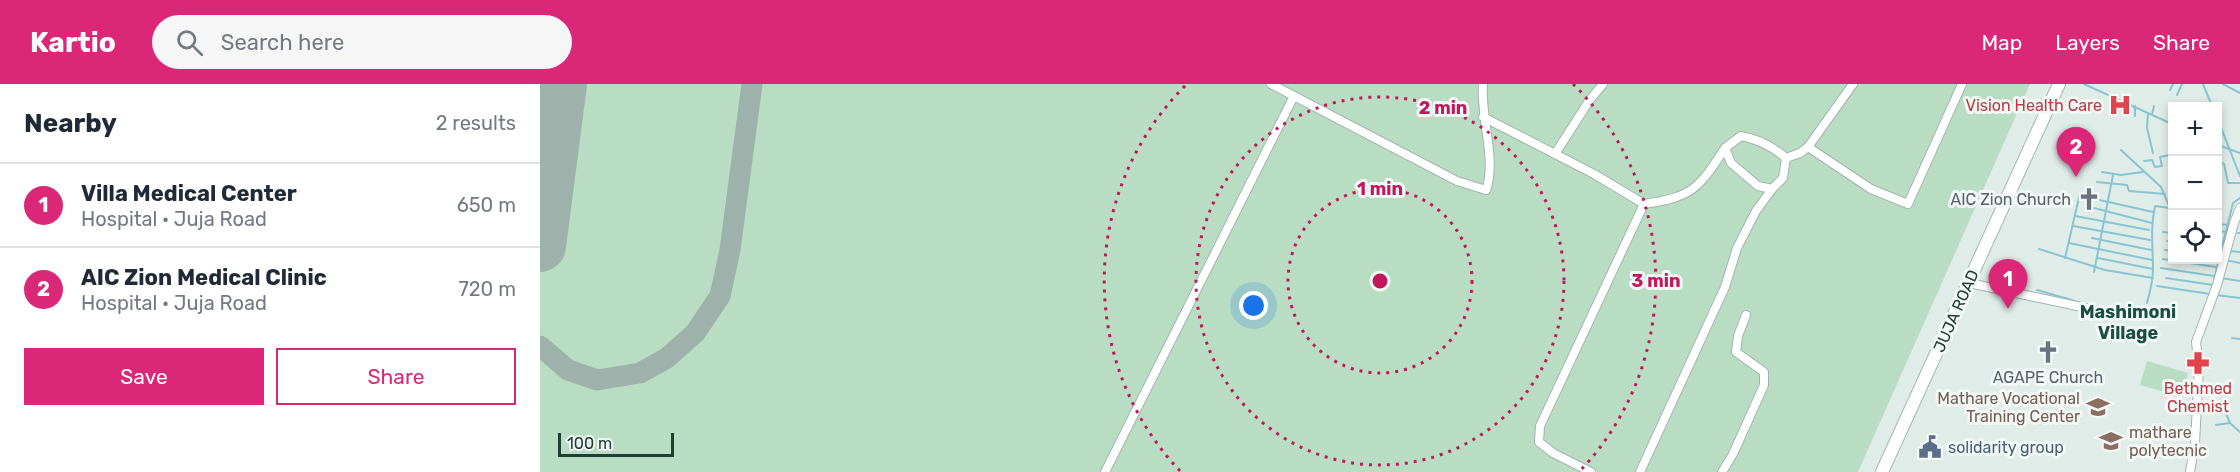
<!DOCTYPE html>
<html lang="en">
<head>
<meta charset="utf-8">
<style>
  :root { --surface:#fff; --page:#f6f6f7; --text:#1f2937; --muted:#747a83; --line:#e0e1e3; --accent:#db2777 }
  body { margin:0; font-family:Rubik,sans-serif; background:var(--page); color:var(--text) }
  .controls { position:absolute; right:18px; top:18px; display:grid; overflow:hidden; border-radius:0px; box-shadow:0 3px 9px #0003 }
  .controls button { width:54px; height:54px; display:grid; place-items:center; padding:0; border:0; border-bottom:2px solid var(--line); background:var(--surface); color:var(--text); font:30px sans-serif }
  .scale { position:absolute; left:18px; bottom:15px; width:116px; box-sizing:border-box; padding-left:6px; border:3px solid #213d35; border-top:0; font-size:16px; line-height:21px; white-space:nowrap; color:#213d35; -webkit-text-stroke:4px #f1f8f5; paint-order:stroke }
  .you { position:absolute; left:714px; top:222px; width:21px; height:21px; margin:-15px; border:4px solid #fff; border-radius:50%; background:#1a73e8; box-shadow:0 0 0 9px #1a73e833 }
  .badge { display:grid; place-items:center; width:39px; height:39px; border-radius:50%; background:var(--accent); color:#fff; font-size:20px; font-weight:700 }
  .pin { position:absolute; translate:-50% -50px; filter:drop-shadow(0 2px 3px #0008) }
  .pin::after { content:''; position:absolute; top:32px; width:21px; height:18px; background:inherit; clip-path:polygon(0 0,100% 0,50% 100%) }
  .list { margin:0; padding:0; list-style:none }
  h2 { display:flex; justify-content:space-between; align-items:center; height:78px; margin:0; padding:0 24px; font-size:26px }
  h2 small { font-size:20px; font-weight:400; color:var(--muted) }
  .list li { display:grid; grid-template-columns:39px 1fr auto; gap:18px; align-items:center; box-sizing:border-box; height:84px; padding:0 24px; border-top:2px solid var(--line) }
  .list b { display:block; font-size:22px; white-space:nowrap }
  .list p { margin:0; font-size:20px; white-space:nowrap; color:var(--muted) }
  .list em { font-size:20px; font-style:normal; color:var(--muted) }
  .actions { display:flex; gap:12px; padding:18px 24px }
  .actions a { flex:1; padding:14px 0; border:2px solid var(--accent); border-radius:0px; text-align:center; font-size:21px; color:var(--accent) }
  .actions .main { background:var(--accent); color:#fff }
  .icon { flex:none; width:33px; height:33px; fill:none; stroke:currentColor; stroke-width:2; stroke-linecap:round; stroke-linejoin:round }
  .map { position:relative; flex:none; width:1700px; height:388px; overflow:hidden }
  header { display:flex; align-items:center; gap:36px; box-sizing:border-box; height:84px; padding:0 30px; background:var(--accent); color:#fff }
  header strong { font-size:28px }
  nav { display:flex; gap:33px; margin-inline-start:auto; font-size:21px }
  .search { width:420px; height:54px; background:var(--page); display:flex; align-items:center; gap:15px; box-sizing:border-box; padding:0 21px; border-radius:33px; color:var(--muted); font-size:22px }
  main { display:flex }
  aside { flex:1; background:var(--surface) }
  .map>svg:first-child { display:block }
</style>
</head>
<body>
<header>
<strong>Kartio</strong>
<div class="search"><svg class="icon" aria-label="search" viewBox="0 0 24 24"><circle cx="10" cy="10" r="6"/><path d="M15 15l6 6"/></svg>Search here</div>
<nav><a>Map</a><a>Layers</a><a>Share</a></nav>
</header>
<main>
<aside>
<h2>Nearby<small>2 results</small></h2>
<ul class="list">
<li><span class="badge">1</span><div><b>Villa Medical Center</b><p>Hospital · Juja Road</p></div><em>650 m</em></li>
<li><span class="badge">2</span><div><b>AIC Zion Medical Clinic</b><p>Hospital · Juja Road</p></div><em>720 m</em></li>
</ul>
<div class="actions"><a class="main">Save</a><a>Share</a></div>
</aside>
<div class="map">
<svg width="1700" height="388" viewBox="0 0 1700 388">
  <rect width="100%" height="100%" fill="#e0ece7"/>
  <g fill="#b9ddc3">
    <path d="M0 0H1490L1318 388H0Z"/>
    <path d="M1607 277 1648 289 1641 313 1600 301Z"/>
  </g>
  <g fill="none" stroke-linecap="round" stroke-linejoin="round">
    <g stroke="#87c5d2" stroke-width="2">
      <path d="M1544 0 1632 40"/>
      <path d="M1663 0 1672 22"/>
      <path d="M1683 0 1700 9"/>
      <path d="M1630 6 1633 0"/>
      <path d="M1637 11 1642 0"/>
      <path d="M1608 29 1607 44 1613 69"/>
      <path d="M1612 30 1614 22"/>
      <path d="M1595 32V22"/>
      <path d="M1678 36 1700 92"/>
      <path d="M1678 61 1700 69"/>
      <path d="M1581 66 1621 103 1630 124H1632"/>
      <path d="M1678 76 1684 80 1688 99H1700"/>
      <path d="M1604 77 1612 76 1615 83 1622 82 1620 73 1629 71 1631 79 1632 78"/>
      <path d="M1562 88 1581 91 1603 88"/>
      <path d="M1557 98 1587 101 1589 107 1625 110"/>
      <path d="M1555 115 1613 128"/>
      <path d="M1554 124 1612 139"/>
      <path d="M1535 132 1609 146"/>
      <path d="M1629 139H1632"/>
      <path d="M1678 140 1689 141"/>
      <path d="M1533 142 1610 156"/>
      <path d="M1678 147 1686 148"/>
      <path d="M1623 148 1632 149"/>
      <path d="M1698 149H1700"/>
      <path d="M1552 154 1611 166"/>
      <path d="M1627 157 1632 158"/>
      <path d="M1529 159 1612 176"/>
      <path d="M1499 165 1565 186 1613 194"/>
      <path d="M1625 166 1632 167"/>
      <path d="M1690 167 1700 168"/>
      <path d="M1525 174 1540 109"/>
      <path d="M1558 174 1613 185"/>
      <path d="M1623 175 1676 183"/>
      <path d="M1685 176 1700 179"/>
      <path d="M1621 184 1674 192"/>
      <path d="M1554 188 1573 91"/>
      <path d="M1626 194 1673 201"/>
      <path d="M1681 194 1700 197"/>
      <path d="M1674 195 1693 119 1700 114"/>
      <path d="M1617 202 1670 210"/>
      <path d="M1497 206 1535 217"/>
      <path d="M1676 211 1700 214"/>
      <path d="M1607 219C1610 208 1613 197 1613 185 1613 163 1610 144 1615 122L1630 124"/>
      <path d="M1692 254 1700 255"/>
      <path d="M1681 318 1690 339"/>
      <path d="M1649 321 1655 314"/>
      <path d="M1676 341 1690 339 1700 348"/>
    </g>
    <path stroke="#9eb2ac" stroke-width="21" d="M0 262 28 286 57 296 100 289 127 274 155 249 180 212 190 166 212 0"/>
    <path stroke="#9eb2ac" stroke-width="52" d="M0 162 21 0"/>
    <g stroke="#a3b4ae" stroke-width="10">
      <g id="street">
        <path d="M731 0 917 97 946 106C957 76 940 33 943 0"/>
        <path d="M1313 0 1268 63 1331 105 1368 120 1422 0"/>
        <path d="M943 33 1054 90 1104 120"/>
        <path d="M1201 52C1219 55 1232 62 1246 74L1243 94 1232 105 1218 102 1191 79 1185 64Z"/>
        <path d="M1015 70 1049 17 1063 0"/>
        <path d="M1246 74 1260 69 1268 63"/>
        <path d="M1429 199 1584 232"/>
        <path d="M565 388 754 12"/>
        <path d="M1051 388 1013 369 999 358 1000 342 1104 120C1153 113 1159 104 1185 64"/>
        <path d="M1100 388 1185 203 1197 164 1216 127 1232 105"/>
        <path d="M1182 388 1193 370 1224 301V288L1196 268 1198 252 1206 231"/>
        <path d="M1650 388 1655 359 1659 284 1656 258 1677 201 1694 139 1700 124"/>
      </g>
    </g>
    <g stroke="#9fb8af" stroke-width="14">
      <path id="secondary" d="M1342 388 1519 0"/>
    </g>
    <use href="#street" stroke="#fff" stroke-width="8"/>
    <use href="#secondary" stroke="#fff" stroke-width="12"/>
  </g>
  <g fill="none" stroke="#c2185b" stroke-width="3" stroke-dasharray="3 6">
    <circle cx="840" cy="197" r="92"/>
    <circle cx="840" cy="197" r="184"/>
    <path d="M640 387A276 276 0 0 1 647 0M1033 0A276 276 0 0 1 1040 387"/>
  </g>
  <defs>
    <g id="hospital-bare" transform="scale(1.8)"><path d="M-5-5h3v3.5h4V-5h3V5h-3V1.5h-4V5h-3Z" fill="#e0444e" stroke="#f1f8f5" stroke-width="2.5" paint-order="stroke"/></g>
    <g id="church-bare" transform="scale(1.8)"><path d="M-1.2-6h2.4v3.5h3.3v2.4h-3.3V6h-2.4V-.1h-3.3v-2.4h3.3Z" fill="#6b7280" stroke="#f1f8f5" stroke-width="2.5" paint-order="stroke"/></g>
    <g id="pharmacy-bare" transform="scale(1.8)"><path d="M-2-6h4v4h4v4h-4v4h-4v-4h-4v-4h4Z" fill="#e0444e" stroke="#f1f8f5" stroke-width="2.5" paint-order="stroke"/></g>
    <g id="university-bare" transform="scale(1.8)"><path d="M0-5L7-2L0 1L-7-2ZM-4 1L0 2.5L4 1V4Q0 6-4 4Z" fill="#8d6e63" stroke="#f1f8f5" stroke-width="2.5" paint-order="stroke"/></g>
    <g id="civic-bare" transform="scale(1.8)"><path d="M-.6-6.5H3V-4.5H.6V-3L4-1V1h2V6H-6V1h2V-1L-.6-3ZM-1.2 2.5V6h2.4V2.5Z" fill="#5c6f8a" stroke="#f1f8f5" stroke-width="2.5" paint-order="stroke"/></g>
  </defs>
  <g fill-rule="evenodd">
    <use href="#hospital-bare" x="1580" y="21"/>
    <use href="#church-bare" x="1549" y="115"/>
    <use href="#church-bare" x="1508" y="268"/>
    <use href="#pharmacy-bare" x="1658" y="279"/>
    <use href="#university-bare" x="1558" y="323"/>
    <use href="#university-bare" x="1571" y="357"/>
    <use href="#civic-bare" x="1390" y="363"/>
  </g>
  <g text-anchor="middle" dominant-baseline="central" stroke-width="6" stroke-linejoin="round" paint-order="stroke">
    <g font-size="16" fill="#be3a42" stroke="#f1f8f5" text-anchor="end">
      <text x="1562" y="21">Vision Health Care</text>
      <text x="1658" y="304" text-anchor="middle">Bethmed<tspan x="1658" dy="18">Chemist</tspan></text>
    </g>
    <g font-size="16" fill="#5b616d" stroke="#f1f8f5" text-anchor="end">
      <text x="1531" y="115">AIC Zion Church</text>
      <text x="1508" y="293" text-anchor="middle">AGAPE Church</text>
    </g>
    <g font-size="16" fill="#213d35" stroke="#f1f8f5">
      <text transform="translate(1416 227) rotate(-66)">JUJA ROAD</text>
    </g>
    <g font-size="16" fill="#785e54" stroke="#f1f8f5" text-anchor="end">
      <text x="1540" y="314">Mathare Vocational<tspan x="1540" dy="18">Training Center</tspan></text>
      <text x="1589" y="348" text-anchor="start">mathare<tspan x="1589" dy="18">polytecnic</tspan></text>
    </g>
    <g font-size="16" fill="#4e5e75" stroke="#f1f8f5" text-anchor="start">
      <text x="1408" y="363">solidarity group</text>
    </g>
    <g font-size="18" font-weight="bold" fill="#1c4f43" stroke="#f1f8f5">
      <text x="1588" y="228">Mashimoni<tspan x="1588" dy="21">Village</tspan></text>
    </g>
  </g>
  <circle cx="840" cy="197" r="9" fill="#c2185b" stroke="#f1f8f5" stroke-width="3"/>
  <g font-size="18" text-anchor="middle" font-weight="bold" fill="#c2185b" stroke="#f1f8f5" stroke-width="6" stroke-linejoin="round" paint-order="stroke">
    <text x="903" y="30">2 min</text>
    <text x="840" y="111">1 min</text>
    <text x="1116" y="203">3 min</text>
  </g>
</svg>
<div class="controls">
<button>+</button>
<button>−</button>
<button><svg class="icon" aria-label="locate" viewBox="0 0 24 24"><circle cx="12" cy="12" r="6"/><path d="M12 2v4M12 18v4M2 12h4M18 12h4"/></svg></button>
</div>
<div class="scale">100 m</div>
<div class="you"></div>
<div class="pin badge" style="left:1468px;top:225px">1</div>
<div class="pin badge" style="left:1536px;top:93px">2</div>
</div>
</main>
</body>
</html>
